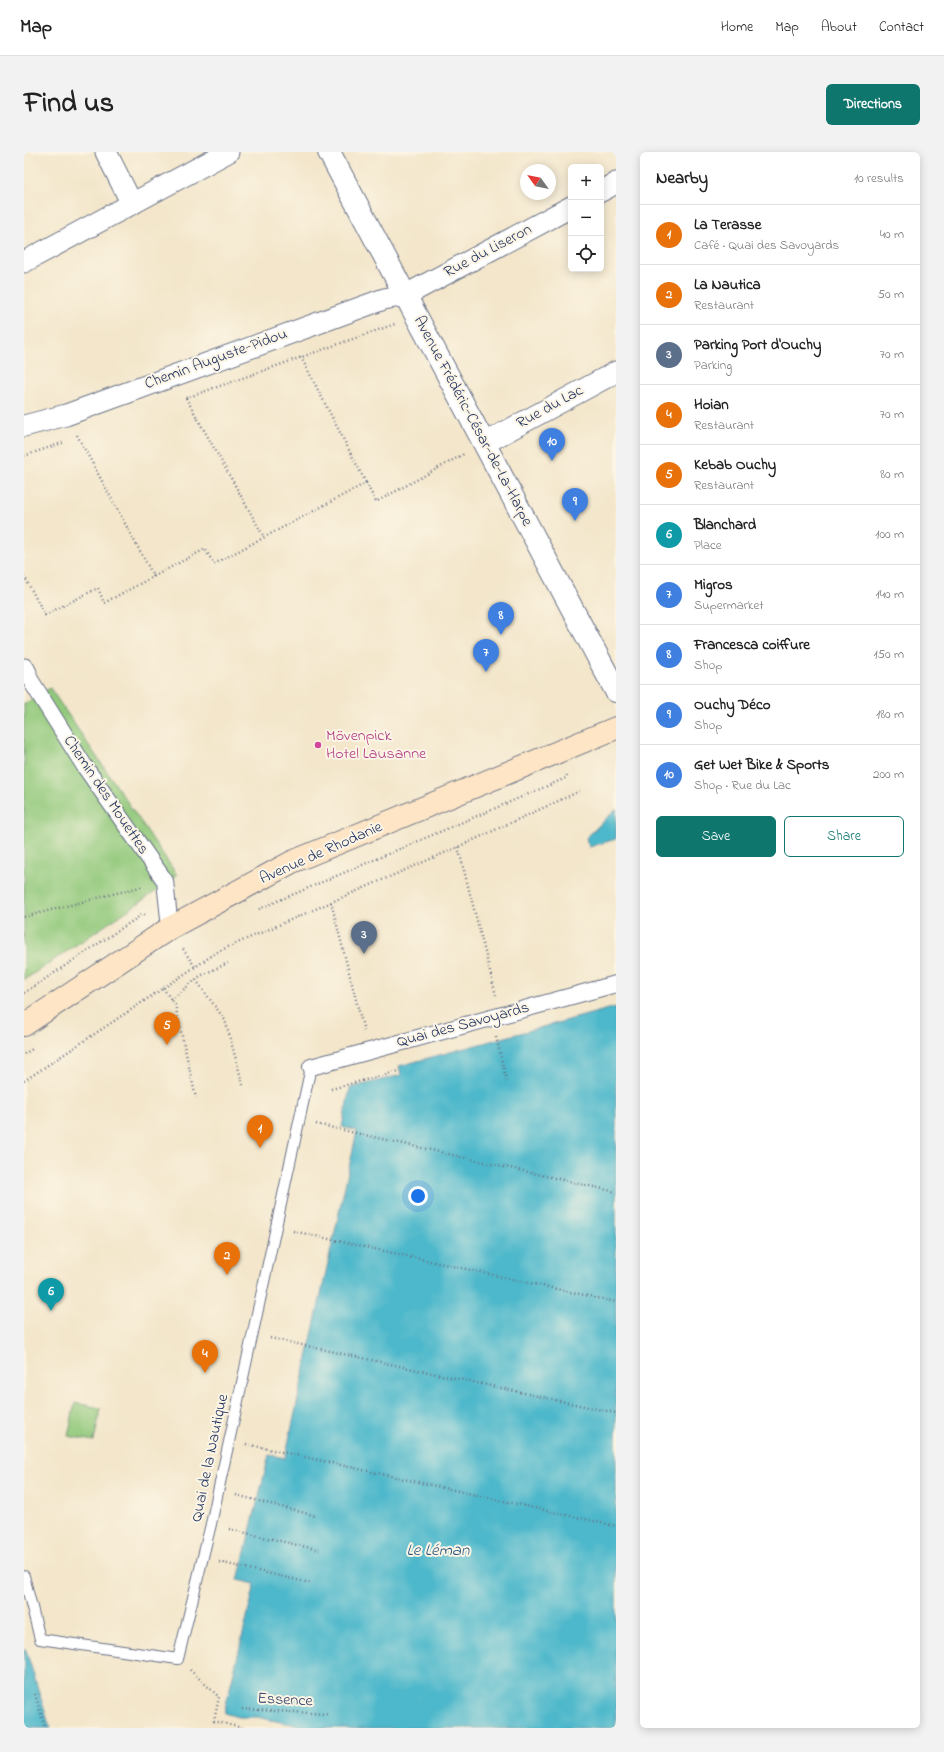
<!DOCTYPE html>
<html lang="en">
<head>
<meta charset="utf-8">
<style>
  :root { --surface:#fff; --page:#f2f2f2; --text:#222; --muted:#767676; --line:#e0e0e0; --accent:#0f766e }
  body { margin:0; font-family:"Indie Flower",sans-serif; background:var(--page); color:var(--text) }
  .controls { position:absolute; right:12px; top:12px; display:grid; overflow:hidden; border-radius:6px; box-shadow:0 2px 10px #0003 }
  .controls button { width:36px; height:36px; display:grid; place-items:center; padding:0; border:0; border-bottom:1px solid var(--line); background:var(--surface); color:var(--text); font:20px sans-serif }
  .compass { position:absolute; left:496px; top:12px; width:36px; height:36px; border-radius:50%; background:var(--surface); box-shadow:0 2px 10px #0003; rotate:303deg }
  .you { position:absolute; left:394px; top:1044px; width:14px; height:14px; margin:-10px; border:3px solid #fff; border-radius:50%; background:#1a73e8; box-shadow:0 0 0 6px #1a73e833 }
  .badge { display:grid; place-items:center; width:26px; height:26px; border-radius:50%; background:var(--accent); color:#fff; font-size:13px; font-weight:700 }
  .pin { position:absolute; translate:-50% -33px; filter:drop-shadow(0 1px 2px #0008) }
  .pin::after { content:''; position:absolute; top:21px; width:14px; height:12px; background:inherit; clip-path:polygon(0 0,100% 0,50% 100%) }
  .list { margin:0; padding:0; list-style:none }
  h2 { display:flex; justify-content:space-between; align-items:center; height:52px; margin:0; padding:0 16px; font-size:17px }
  h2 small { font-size:13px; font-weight:400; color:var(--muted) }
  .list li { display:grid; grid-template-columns:26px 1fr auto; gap:12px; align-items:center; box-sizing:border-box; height:60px; padding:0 16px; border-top:1px solid var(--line) }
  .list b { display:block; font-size:15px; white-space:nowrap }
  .list p { margin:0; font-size:13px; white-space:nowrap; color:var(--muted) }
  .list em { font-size:13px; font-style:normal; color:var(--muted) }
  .actions { display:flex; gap:8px; padding:12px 16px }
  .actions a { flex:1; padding:9px 0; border:1px solid var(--accent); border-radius:6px; text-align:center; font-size:14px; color:var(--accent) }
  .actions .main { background:var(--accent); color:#fff }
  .icon { flex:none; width:22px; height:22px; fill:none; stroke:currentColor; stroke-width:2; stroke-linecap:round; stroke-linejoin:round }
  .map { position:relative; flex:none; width:592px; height:1576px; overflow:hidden; border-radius:6px }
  header { display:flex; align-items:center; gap:24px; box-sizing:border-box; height:56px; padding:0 20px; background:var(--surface); border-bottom:1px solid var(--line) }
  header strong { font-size:19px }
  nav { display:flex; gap:22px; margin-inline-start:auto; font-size:14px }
  .intro { display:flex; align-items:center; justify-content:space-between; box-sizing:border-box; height:96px; padding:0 24px }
  h1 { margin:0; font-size:28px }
  .button { padding:10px 18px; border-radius:6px; background:var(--accent); color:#fff; font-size:14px; font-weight:700 }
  main { display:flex; gap:24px; padding:0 24px }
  aside { flex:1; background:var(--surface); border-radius:6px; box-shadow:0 2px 10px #0003 }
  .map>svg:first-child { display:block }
</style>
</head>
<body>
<header>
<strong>Map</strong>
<nav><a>Home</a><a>Map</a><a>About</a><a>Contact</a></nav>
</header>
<div class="intro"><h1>Find us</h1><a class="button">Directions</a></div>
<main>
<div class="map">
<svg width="592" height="1576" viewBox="0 0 592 1576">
  <rect width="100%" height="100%" fill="#fcf5e5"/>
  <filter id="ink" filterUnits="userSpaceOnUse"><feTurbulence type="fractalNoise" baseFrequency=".025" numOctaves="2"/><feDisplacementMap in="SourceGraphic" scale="8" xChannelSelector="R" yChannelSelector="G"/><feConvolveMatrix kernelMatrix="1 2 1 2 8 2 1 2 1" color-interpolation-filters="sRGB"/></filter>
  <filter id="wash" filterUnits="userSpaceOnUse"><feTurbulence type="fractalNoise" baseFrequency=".012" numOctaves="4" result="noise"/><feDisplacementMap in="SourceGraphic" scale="16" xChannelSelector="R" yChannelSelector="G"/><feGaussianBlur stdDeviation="0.9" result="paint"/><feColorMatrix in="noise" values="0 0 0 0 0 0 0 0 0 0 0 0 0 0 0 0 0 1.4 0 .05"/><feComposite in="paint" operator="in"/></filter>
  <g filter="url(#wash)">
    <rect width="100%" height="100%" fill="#f3e6ca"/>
    <g fill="#92c97b" stroke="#567c6c">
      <path d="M26 536 153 723 131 740 0 828V552Z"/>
      <path d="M51 1251 77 1256 70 1289 44 1284Z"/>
    </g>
    <g fill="#4eb8cb" stroke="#347494">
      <path d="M592 657V687L565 695 562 686Z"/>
      <path d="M592 855V1576H285L233 1565H214L200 1561 231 1432 214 1428 245 1303 261 1306 333 979 318 975 326 936 377 923 375 914Z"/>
      <path d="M0 1498H2L26 1576H0Z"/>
    </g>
  </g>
  <g filter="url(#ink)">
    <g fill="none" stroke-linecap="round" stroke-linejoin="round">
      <g stroke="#676f84" stroke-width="12">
        <path id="service" d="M0 1424 16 1487 154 1507 187 1372 287 915"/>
      </g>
      <g stroke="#676f84" stroke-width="18">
        <g id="pedestrian">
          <path d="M2 521 61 615 141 729 146 776"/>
          <path d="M287 915 592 832"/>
        </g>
      </g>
      <g stroke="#676f84" stroke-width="23">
        <g id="minor">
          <path d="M82 0 108 52"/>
          <path d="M577 39 592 31"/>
          <path d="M0 110 204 0"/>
          <path d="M0 274 42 263 360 147 382 143 547 55"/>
          <path d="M461 291 592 220"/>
          <path d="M0 517 2 521"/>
        </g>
      </g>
      <g stroke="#676f84" stroke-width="24">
        <path id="tertiary" d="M305 0 592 539"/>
      </g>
      <g stroke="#676f84" stroke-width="24">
        <path id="secondary" d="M0 873 146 776 268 710 592 576"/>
      </g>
      <g stroke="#676f84" stroke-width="2.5" stroke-dasharray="1 3" stroke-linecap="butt">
        <path d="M277 205 342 331"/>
        <path d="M162 246 371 172"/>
        <path d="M162 246 240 385"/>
        <path d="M53 283 130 425"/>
        <path d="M0 304 41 290"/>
        <path d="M0 424 21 463 74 436 80 451 181 397 190 412 342 331 352 350 440 302"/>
        <path d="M434 695 472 843"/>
        <path d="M307 750 340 879"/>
        <path d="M235 757 542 626 543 623"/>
        <path d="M0 765 120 734"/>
        <path d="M159 797 171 815"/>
        <path d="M172 828 201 868 219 933"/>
        <path d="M139 836 151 853 172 946"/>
        <path d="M0 841 119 762 121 763"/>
        <path d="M147 848 176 824 204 811"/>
        <path d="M472 885 483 930"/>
        <path d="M0 902 10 896"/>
        <path d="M0 929 195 799 434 695 556 639"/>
        <path d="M307 937 375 919"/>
        <path d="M292 972 592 1040"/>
        <path d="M269 1079 592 1150"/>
        <path d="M246 1186 592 1261"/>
        <path d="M222 1292 592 1374"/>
        <path d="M212 1343 292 1364"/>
        <path d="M205 1377 295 1398"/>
        <path d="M195 1410 286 1431"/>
        <path d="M166 1518 195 1545 190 1569 218 1576"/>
        <path d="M11 1542 21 1576"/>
        <path d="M218 1557 303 1562"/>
      </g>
      <use href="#service" stroke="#fff" stroke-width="10"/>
      <use href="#pedestrian" stroke="#fff" stroke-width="16"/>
      <use href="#minor" stroke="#fff" stroke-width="21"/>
      <use href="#tertiary" stroke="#fff" stroke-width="22"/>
      <use href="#secondary" stroke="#fde5c5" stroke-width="22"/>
    </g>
  </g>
  <circle fill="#d1479c" stroke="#fcf5e5" stroke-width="1.5" cx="294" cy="593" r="4"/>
  <g text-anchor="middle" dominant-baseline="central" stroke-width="4" stroke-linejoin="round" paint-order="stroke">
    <g font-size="16" fill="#1b2f5e" stroke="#fcf5e5">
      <text transform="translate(464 99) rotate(-28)">Rue du Liseron</text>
      <text transform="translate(192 207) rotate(-20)">Chemin Auguste-Pidou</text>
      <text transform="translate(526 255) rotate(-29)">Rue du Lac</text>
      <text transform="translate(449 269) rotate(62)">Avenue Frédéric-César-de-La-Harpe</text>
      <text transform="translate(82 643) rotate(56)">Chemin des Mouettes</text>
      <text transform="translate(297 701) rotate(-24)">Avenue de Rhodanie</text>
      <text transform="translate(439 873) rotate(-15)">Quai des Savoyards</text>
      <text transform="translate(186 1306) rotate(-78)">Quai de la Nautique</text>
      <text transform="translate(261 1548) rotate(3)">Essence</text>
    </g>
    <g font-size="16" fill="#b23c85" stroke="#fcf5e5" text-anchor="start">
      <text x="302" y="584">Mövenpick<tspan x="302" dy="18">Hotel Lausanne</tspan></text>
    </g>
    <g font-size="17" font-style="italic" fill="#2a587f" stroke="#fcf5e5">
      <text x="414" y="1398">Le Léman</text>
    </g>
  </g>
</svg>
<div class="controls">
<button>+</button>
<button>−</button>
<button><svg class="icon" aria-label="locate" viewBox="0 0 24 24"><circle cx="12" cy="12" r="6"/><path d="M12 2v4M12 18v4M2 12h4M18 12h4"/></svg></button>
</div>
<svg class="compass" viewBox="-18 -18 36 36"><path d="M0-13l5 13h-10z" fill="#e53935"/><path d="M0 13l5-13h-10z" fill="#767676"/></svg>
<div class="you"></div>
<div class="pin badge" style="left:236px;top:996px;background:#e8710a">1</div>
<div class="pin badge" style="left:203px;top:1123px;background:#e8710a">2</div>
<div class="pin badge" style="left:340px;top:802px;background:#5c6f8a">3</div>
<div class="pin badge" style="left:181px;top:1221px;background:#e8710a">4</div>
<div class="pin badge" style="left:143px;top:893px;background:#e8710a">5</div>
<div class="pin badge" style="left:27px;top:1159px;background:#0f9aa8">6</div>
<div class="pin badge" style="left:462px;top:520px;background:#3f7fe0">7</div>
<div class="pin badge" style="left:477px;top:483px;background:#3f7fe0">8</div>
<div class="pin badge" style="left:551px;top:369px;background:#3f7fe0">9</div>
<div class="pin badge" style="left:528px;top:309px;background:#3f7fe0">10</div>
</div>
<aside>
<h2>Nearby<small>10 results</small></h2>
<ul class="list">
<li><span class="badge" style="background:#e8710a">1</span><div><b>La Terasse</b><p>Café · Quai des Savoyards</p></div><em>40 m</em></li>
<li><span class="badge" style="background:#e8710a">2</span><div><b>La Nautica</b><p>Restaurant</p></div><em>50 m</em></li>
<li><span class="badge" style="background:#5c6f8a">3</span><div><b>Parking Port d'Ouchy</b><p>Parking</p></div><em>70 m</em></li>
<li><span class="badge" style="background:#e8710a">4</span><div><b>Hoian</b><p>Restaurant</p></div><em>70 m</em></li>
<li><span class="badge" style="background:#e8710a">5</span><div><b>Kebab Ouchy</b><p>Restaurant</p></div><em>80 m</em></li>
<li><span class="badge" style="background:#0f9aa8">6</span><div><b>Blanchard</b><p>Place</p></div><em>100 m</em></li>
<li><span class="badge" style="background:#3f7fe0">7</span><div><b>Migros</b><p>Supermarket</p></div><em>140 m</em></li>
<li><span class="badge" style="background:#3f7fe0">8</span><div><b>Francesca coiffure</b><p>Shop</p></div><em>150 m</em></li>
<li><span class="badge" style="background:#3f7fe0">9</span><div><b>Ouchy Déco</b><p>Shop</p></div><em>180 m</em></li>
<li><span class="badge" style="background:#3f7fe0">10</span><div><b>Get Wet Bike &amp; Sports</b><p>Shop · Rue du Lac</p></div><em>200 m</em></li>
</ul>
<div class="actions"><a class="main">Save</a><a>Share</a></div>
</aside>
</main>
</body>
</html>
